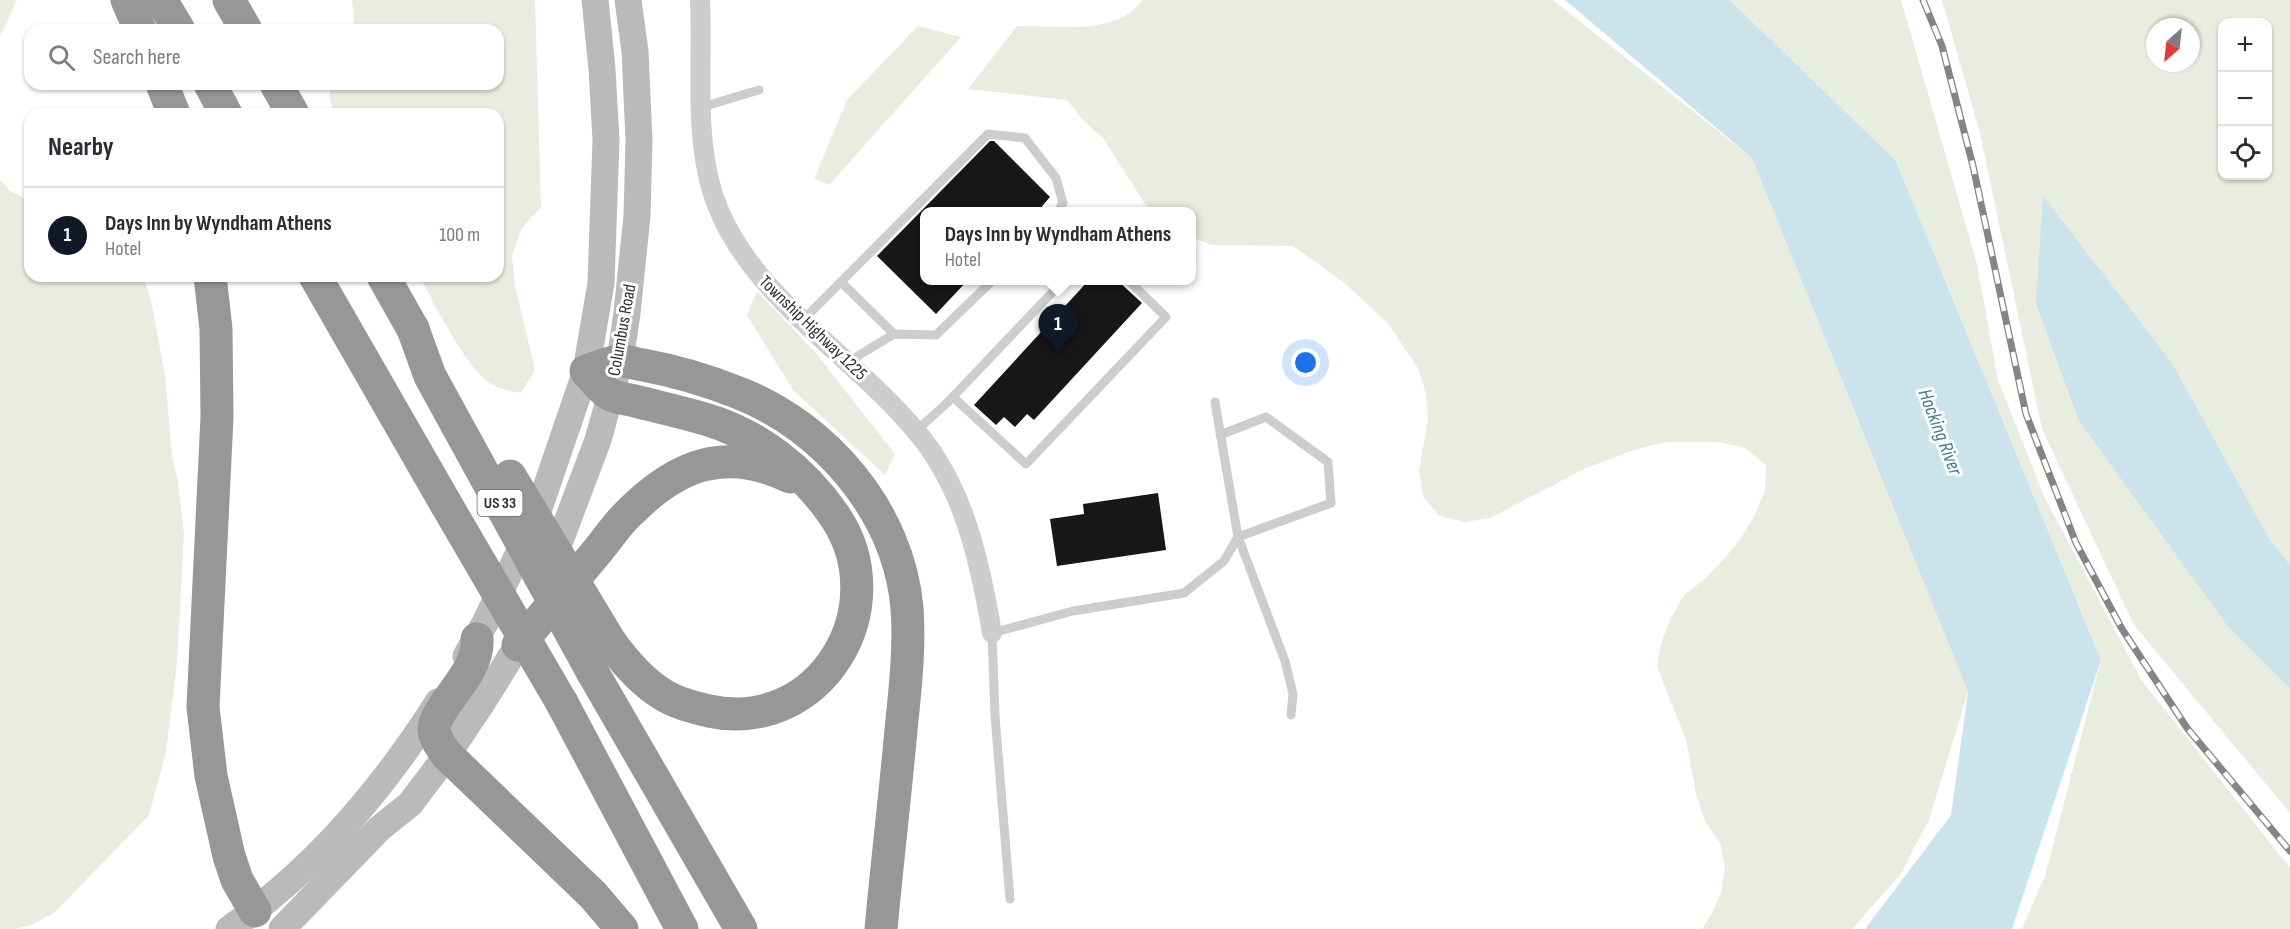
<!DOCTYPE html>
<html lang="en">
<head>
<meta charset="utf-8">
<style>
  :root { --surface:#fff; --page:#f7f7f7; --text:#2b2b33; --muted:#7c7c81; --line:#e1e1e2; --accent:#111827 }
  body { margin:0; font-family:"Sofia Sans Condensed",sans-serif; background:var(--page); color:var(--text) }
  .controls { position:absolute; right:18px; top:18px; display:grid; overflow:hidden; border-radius:12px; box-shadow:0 2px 4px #0004 }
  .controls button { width:54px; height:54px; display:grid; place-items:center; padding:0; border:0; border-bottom:2px solid var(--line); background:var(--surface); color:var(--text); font:30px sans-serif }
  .compass { position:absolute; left:2146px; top:18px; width:54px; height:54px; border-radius:50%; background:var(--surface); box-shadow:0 2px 4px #0004; rotate:207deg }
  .you { position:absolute; left:1306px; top:363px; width:21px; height:21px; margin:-15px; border:4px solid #fff; border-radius:50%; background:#1a73e8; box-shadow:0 0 0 9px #1a73e833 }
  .badge { display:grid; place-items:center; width:39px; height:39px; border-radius:50%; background:var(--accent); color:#fff; font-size:20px; font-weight:700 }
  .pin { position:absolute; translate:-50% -50px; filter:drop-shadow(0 2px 3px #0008) }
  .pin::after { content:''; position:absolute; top:32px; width:21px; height:18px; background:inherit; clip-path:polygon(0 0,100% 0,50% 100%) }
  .popup { position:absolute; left:920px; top:207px; width:276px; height:78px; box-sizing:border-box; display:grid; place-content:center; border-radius:12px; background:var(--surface); filter:drop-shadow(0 2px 4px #0005); font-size:20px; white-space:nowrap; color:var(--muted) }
  .popup b { font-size:22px; color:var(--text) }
  .popup::after { content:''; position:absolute; left:50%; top:100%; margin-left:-12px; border:12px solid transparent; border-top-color:var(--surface) }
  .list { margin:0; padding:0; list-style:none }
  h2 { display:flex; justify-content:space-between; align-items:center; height:78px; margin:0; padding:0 24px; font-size:26px }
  h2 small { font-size:20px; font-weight:400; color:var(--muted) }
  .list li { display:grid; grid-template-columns:39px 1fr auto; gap:18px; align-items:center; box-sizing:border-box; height:96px; padding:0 24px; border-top:2px solid var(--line) }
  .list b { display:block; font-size:22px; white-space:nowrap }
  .list p { margin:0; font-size:20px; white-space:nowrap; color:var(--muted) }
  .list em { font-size:20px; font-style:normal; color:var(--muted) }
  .icon { flex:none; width:33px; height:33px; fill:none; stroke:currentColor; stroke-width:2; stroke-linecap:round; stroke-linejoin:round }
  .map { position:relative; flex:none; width:2290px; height:929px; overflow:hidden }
  .search { position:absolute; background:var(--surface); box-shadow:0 2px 4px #0004; left:24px; top:24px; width:480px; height:66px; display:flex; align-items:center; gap:15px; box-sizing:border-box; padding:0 21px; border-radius:18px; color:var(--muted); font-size:22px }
  .panel { position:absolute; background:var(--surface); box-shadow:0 2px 4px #0004; left:24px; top:108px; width:480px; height:174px; border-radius:18px }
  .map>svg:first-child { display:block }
</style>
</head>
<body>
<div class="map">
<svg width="2290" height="929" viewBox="0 0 2290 929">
  <rect width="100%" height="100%" fill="#fff"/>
  <g fill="#e8eddf" fill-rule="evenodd">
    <path d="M0 0H17L0 36Z"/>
    <path d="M352 0H535L541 207 522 228 512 256 515 285 535 370 521 393C512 391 500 390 493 385 466 370 435 304 419 276H498V114H334L329 95 333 84H498V30H352L354 19Z"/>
    <path d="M1143 0H1553L1752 158 1968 692 1929 820 1900 875 1852 929H1702L1710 917 1721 893 1725 868 1720 843 1705 821 1696 794 1686 740 1657 667 1661 643 1671 618 1684 595 1706 578 1724 559 1741 538 1754 516 1765 491 1766 465 1745 448 1719 442H1665L1637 449 1584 469 1490 518 1465 522 1439 516 1423 496 1419 470 1428 419 1426 393 1418 368 1387 322 1342 281 1293 246 1211 245 1192 237V212L1155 211 1145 204 1103 138 1083 120 1067 100 968 89 1017 26C1049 26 1098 32 1125 16 1132 12 1138 5 1143 0Z"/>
    <path d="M1730 0H1901L1977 264 1998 380 2044 496 2142 681 2290 868V929H2022L2045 876 2101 660 1896 161Z"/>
    <path d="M1942 0H2290V813L2134 625 2042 429 1980 133ZM2222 22H2268V176H2222ZM2155 27H2191V63H2155Z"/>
    <path d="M918 26 961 37 829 185 814 179 847 100Z"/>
    <path d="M0 180 9 190 30 202V276H143L151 300 165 375 172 455 178 481 184 534 177 663 166 752 149 815 54 913 31 925 15 929H0Z"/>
    <path d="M757 291 815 352 895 454 885 475 793 390 747 315Z"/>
  </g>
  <g fill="#cbe4ec">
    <path d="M1565 0H1730L1896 161 2101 660 2012 929H1865L1951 815 1968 692 1752 158Z"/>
    <path d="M2043 196 2172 363 2268 537 2290 565V688L2227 625 2079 421 2036 304Z"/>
  </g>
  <g fill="#171717">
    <path d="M990 141H994L1050 197 1037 212H924V280H968L936 314 877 256Z"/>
    <path d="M1089 280H1117L1142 303 1034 420 1027 414 1015 427 1004 417 996 425 974 405Z"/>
    <path d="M1158 493 1166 550 1057 566 1050 519 1084 514 1083 504Z"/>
  </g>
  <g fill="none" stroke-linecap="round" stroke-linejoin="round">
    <g stroke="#cdcdcd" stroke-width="9">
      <path d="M702 107 759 90"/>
      <path d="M841 282 894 334"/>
      <path d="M803 320 988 134 1025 138 1056 178 1063 203 1058 212"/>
      <path d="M848 362 894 334 936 335 993 280"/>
      <path d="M953 397 1026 464 1166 317 1128 280"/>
      <path d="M916 431 947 403 1064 280"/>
      <path d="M1220 435 1266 417 1328 462 1331 503 1238 537 1285 661 1293 694 1291 715"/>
      <path d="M1010 899 995 716 992 633 1073 611 1184 593 1224 561 1238 537 1215 402"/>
    </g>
    <path stroke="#cdcdcd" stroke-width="20" d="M700 0C703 62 694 130 712 191 742 291 851 353 916 431 964 487 980 562 992 633"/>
    <g stroke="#bababa" stroke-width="27">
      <path d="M550 567 598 440 620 361 627 313 637 216 639 141 635 51 628 0"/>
      <path d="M466 656 485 623 535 520 586 371 601 283 606 140 602 69 595 0"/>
      <path d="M229 929C314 870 383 789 438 702"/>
      <path d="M282 929 379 829 410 804 447 755 482 703 518 645 526 625"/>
    </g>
    <g stroke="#979797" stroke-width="33">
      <path d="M127 0 140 30"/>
      <path d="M161 0 179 30"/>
      <path d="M229 0 246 30"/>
      <path d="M162 84 174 114"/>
      <path d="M210 84 226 114"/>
      <path d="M276 84 293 114"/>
      <path d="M210 276 216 329 217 417 203 707 211 776 229 856 237 880 255 911"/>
      <path d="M315 276 446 504"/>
      <path d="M383 276 413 329"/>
      <path d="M477 639C480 674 434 706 434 730 435 739 442 748 447 755L593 895 622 929"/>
      <path d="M611 643C625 662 641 681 662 694 676 703 693 707 709 711 821 735 897 606 834 515 803 470 757 434 705 419 682 412 658 407 635 401 627 399 615 398 609 394 600 388 593 378 586 371 597 368 610 361 621 361 628 361 636 364 643 365 676 371 709 381 739 393 826 427 899 513 907 608 910 649 905 690 901 730 895 797 887 863 881 929"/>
      <path d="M518 645C544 615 570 584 595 554 607 540 617 524 630 512 678 464 726 446 790 477"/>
      <path d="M593 673 741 929"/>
      <path d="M562 703 682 929"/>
    </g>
    <g stroke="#858585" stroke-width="7">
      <path id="rail" d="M1923 0 1942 46 1973 166 2026 414 2076 543 2122 629 2187 728 2290 851"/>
    </g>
    <use href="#rail" stroke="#fff" stroke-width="4.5" stroke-dasharray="14" stroke-linecap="butt"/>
    <g stroke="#979797" stroke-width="33">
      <path d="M413 329 430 376 593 673"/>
      <path d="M510 476 611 643"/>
      <path d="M446 504 562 703"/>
    </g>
  </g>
  <g text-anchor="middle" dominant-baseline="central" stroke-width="6" stroke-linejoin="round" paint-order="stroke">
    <rect fill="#fff" stroke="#6e6e6e" stroke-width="1.5" x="477.5" y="490" width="45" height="26" rx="4.5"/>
    <g font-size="16" font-weight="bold" fill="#303030">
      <text x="500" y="503">US 33</text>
    </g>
    <g font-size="18" fill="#303030" stroke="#fff">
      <text transform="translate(813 328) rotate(44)">Township Highway 1225</text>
      <text transform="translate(622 330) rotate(-80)">Columbus Road</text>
    </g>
    <g font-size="20" font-style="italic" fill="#3e7d93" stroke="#fff">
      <text transform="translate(1940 432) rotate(69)">Hocking River</text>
    </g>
  </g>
</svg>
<div class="controls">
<button>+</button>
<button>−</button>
<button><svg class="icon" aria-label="locate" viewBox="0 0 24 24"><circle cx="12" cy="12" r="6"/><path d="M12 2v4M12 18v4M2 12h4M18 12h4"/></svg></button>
</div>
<svg class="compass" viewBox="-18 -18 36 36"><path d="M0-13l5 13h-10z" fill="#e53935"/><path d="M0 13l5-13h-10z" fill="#7c7c81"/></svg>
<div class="you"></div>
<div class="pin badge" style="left:1058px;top:354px">1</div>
<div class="popup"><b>Days Inn by Wyndham Athens</b>Hotel</div>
<div class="search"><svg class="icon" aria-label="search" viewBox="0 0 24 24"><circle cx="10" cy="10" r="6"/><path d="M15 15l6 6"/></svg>Search here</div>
<section class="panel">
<h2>Nearby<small></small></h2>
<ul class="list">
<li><span class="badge">1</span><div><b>Days Inn by Wyndham Athens</b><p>Hotel</p></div><em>100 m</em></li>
</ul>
</section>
</div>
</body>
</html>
